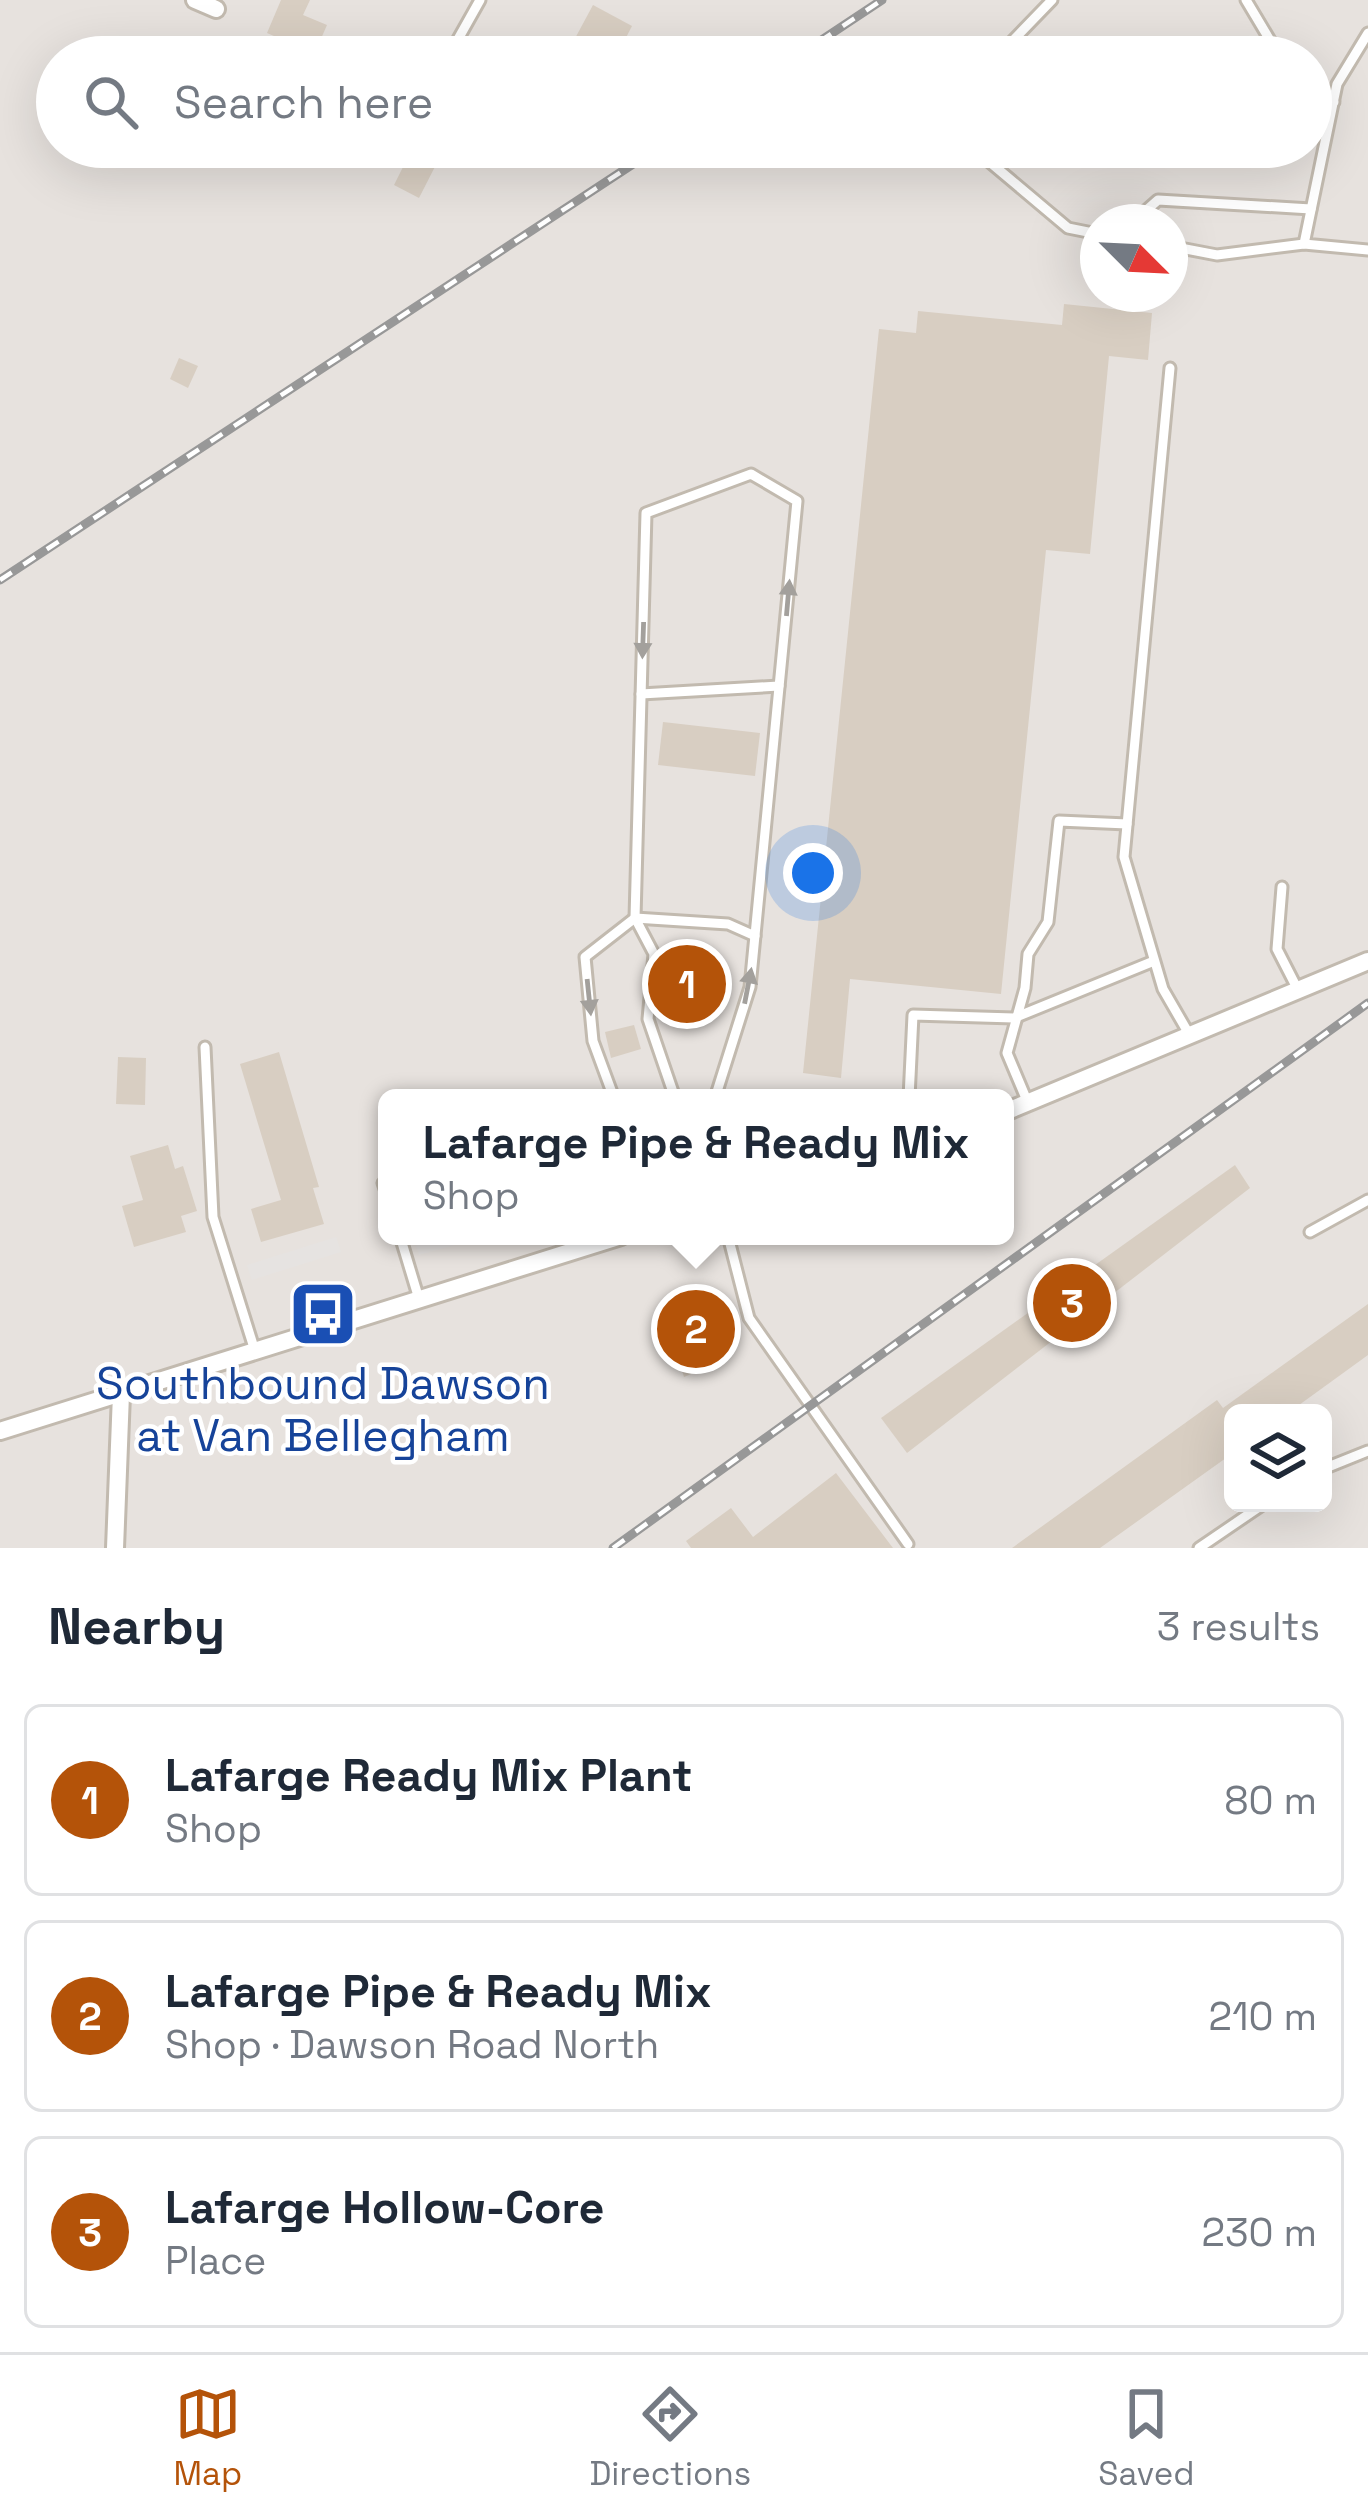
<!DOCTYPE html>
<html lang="en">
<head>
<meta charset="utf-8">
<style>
  :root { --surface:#fff; --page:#f2f2f3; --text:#1f2937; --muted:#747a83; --line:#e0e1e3; --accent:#b45309 }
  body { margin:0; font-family:"Space Grotesk",sans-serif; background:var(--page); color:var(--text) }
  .controls { position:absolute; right:36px; bottom:36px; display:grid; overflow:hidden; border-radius:18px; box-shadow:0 12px 48px #0002 }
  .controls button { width:108px; height:108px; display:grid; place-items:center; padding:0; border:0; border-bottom:3px solid var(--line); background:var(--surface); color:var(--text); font:60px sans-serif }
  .compass { position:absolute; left:1080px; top:204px; width:108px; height:108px; border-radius:50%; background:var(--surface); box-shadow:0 12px 48px #0002; rotate:114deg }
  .you { position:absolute; left:813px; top:873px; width:42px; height:42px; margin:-30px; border:9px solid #fff; border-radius:50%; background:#1a73e8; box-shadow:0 0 0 18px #1a73e833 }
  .badge { display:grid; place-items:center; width:78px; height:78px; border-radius:50%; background:var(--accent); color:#fff; font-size:39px; font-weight:700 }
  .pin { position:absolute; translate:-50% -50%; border:6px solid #fff; box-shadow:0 3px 12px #0006 }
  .popup { position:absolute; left:378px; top:1089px; width:636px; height:156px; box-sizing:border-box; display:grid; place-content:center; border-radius:18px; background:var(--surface); filter:drop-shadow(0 3px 9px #0005); font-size:39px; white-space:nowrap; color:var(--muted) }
  .popup b { font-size:45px; color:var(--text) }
  .popup::after { content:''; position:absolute; left:50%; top:100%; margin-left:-24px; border:24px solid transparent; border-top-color:var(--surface) }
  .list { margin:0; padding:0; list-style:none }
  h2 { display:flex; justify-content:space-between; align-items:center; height:156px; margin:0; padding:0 48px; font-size:51px }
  h2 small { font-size:39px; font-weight:400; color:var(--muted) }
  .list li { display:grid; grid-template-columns:78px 1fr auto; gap:36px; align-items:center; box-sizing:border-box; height:192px; margin:0 24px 24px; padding:0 24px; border:3px solid var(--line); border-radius:18px }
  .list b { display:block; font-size:45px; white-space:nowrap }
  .list p { margin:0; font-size:39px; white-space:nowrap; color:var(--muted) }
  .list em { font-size:39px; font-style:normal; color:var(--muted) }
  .icon { flex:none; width:66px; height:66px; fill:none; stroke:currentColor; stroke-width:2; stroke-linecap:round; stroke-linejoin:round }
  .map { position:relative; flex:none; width:1368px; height:1548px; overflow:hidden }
  .search { position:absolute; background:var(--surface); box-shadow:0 12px 48px #0002; left:36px; right:36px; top:36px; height:132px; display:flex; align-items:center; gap:30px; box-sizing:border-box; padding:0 42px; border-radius:66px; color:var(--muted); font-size:45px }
  .sheet { height:804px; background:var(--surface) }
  nav { display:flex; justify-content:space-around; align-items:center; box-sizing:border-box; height:168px; border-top:3px solid var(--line); background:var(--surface); font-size:33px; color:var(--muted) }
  nav a { display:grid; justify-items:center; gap:6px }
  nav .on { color:var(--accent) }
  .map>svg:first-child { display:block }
</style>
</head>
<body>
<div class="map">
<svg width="1368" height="1548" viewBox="0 0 1368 1548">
  <rect width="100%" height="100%" fill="#f4f0e9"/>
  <path fill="#e7e2de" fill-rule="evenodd" d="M0 0H1368V1548H0ZM57 57H1311V147H57ZM1098 222H1170V294H1098ZM387 1098H1005V1236H387ZM1233 1413H1323V1503H1233Z"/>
  <g fill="#e6e3e1">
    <path d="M413 1236H486L419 1255Z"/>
    <path d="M336 1237 341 1252 252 1280 247 1265Z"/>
  </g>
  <g fill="#d8cec2">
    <path d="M281 0H310L303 15 327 25 313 57H275L283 40 267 33Z"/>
    <path d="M593 5 632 26 616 57H565Z"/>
    <path d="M413 147H445L419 198 394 185Z"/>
    <path d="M1064 304 1152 313 1148 360 1109 356 1090 554 1046 550 1001 994 850 979 841 1078 803 1073 879 329 916 333 918 311 1062 325Z"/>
    <path d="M179 358 198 366 188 388 170 379Z"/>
    <path d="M663 722 760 733 755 776 658 765Z"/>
    <path d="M671 962 710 968 703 1006 665 1000Z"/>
    <path d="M634 1025 641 1049 611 1058 605 1032Z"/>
    <path d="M279 1052 319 1187 313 1188 324 1224 261 1242 251 1209 281 1200 240 1064Z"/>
    <path d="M118 1057 146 1058 145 1105 116 1104Z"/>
    <path d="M168 1145 175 1169 183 1166 197 1211 181 1216 186 1232 134 1247 122 1206 143 1200 130 1156Z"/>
    <path d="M1235 1165 1250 1188 907 1453 881 1418Z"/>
    <path d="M709 1286 731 1357 684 1377 660 1302Z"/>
    <path d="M1368 1304V1355L1288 1413H1233V1453L1100 1548H1012L1217 1400 1223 1408Z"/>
    <path d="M836 1473 893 1548H691L686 1541 731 1508 753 1537Z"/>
  </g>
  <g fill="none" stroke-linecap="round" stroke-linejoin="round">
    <g stroke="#c2baaf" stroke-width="15">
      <g id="service">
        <path d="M1246 0 1280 57"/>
        <path d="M1368 33 1337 84 1304 244 1368 250"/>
        <path d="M448 57 480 0"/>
        <path d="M997 57 1052 0"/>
        <path d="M1311 84 1334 102"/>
        <path d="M984 147 986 159 1068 228 1098 234"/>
        <path d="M1133 222 1158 200 1311 209"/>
        <path d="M1170 246 1217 255 1304 244"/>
        <path d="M1170 368 1124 857 1163 989 1189 1034"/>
        <path d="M641 694 779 686"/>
        <path d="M1282 887 1277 949 1298 990"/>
        <path d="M205 1047 213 1217 255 1351"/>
        <path d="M614 1098 593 1041 585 957 635 918 728 924 755 936"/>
        <path d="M675 1098 648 1019 654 954 635 918 646 513 751 474 797 501 750 987 715 1098"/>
        <path d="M909 1098 913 1015 1014 1018 1154 961"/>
        <path d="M1028 1103 1007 1053 1025 988 1028 954 1048 922 1059 821 1127 824"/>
        <path d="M383 1183 387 1195"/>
        <path d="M1310 1232 1368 1200"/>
        <path d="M400 1236 419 1299"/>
        <path d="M728 1236 749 1318 908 1544"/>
        <path d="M1323 1469 1368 1451"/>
        <path d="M1199 1548 1265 1503"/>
      </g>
    </g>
    <g stroke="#c2baaf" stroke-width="22">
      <g id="minor">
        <path d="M195 0 216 9"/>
        <path d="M1005 1112 1368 961"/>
        <path d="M0 1431 621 1236"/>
        <path d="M115 1548 121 1394"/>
      </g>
    </g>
    <use href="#service" stroke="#fff" stroke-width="9"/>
    <use href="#minor" stroke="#fff" stroke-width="16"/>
    <g stroke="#989898" stroke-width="9">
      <g id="rail">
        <path d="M796 57 882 0"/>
        <path d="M0 580 659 147"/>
        <path d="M613 1548 1368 1003"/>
      </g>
    </g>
    <use href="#rail" stroke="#fff" stroke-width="4.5" stroke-dasharray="14" stroke-linecap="butt"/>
  </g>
  <defs><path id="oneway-solid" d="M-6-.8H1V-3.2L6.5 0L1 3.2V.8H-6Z" transform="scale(3)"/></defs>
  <g fill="#a3a09c">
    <use href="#oneway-solid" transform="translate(788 598) rotate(-85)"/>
    <use href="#oneway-solid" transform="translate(643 640) rotate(92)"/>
    <use href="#oneway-solid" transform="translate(748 986) rotate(-79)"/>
    <use href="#oneway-solid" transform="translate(589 997) rotate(84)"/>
  </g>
  <defs>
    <g id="bus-square" transform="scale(3.45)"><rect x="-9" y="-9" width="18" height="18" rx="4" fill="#1a4fb4" stroke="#fff"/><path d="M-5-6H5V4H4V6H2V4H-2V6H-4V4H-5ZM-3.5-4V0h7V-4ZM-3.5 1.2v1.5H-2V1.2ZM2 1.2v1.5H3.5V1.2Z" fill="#fff"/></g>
  </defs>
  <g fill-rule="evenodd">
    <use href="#bus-square" x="323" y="1314"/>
  </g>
  <g text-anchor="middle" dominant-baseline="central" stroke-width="9" stroke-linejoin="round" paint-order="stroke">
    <g font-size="45" fill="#164399" stroke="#fff">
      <text x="323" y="1383">Southbound Dawson<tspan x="323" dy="52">at Van Bellegham</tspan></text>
    </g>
  </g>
</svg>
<div class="controls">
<button><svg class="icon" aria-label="layers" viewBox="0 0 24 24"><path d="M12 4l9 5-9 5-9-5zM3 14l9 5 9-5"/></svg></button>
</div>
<svg class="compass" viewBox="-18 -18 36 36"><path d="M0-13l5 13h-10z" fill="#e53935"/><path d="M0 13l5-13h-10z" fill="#747a83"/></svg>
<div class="you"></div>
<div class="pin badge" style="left:687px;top:984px">1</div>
<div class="pin badge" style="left:696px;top:1329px">2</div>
<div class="popup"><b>Lafarge Pipe &amp; Ready Mix</b>Shop</div>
<div class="pin badge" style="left:1072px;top:1303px">3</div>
<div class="search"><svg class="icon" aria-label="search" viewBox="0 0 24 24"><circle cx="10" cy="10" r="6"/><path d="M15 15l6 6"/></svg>Search here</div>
</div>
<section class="sheet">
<h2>Nearby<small>3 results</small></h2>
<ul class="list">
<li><span class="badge">1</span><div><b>Lafarge Ready Mix Plant</b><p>Shop</p></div><em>80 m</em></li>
<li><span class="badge">2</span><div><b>Lafarge Pipe &amp; Ready Mix</b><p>Shop · Dawson Road North</p></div><em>210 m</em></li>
<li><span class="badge">3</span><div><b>Lafarge Hollow-Core</b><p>Place</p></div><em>230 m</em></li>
</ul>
</section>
<nav>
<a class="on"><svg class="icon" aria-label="map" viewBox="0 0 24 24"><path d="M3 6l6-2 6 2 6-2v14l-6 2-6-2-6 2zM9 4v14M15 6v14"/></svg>Map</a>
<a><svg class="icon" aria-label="directions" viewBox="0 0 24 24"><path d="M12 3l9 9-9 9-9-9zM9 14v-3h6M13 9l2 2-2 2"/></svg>Directions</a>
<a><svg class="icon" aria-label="saved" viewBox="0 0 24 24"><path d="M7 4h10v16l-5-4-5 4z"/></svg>Saved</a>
</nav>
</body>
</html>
